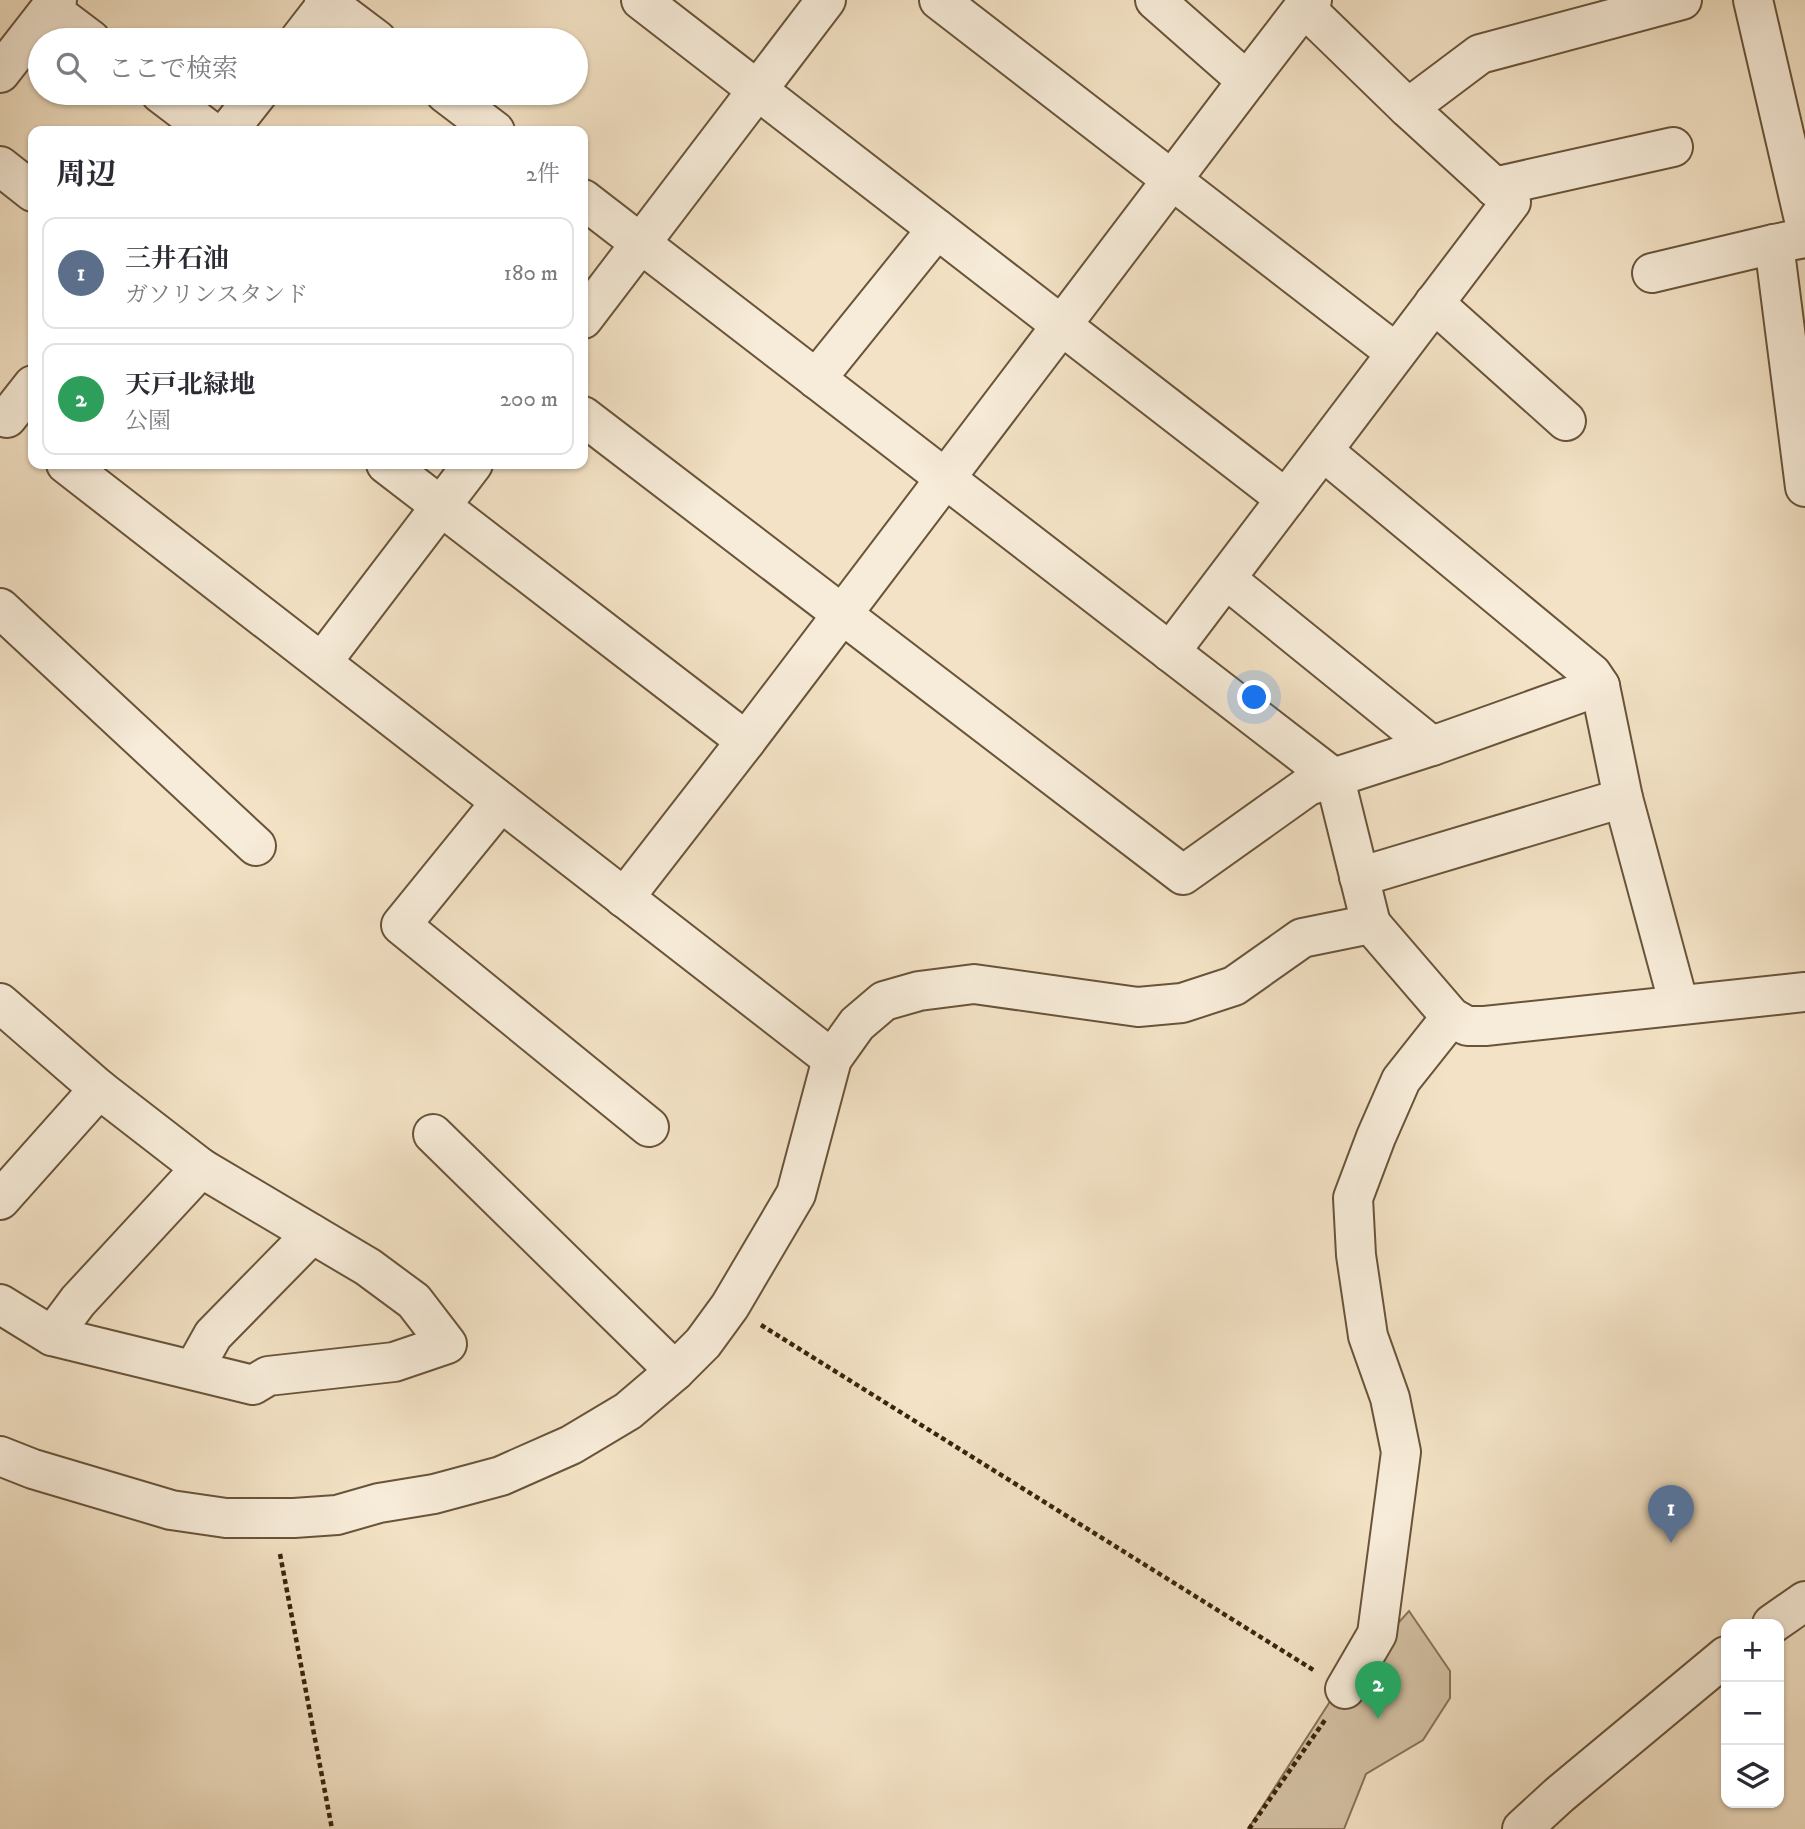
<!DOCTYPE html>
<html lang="ja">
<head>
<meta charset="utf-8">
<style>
  :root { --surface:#fff; --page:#f7f7f7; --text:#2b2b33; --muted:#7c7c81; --line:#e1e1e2; --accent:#0f766e }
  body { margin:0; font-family:"IM FELL DW Pica","Noto Serif JP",serif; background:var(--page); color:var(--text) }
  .controls { position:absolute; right:21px; bottom:21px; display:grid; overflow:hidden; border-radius:14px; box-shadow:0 2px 5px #0004 }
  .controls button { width:63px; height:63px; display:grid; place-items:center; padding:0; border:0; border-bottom:2px solid var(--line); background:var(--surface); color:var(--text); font:35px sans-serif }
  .you { position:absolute; left:1255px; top:698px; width:24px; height:24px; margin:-18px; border:5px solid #fff; border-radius:50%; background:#1a73e8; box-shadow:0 0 0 10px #1a73e833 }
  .badge { display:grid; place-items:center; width:46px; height:46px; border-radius:50%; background:var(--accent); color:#fff; font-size:23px; font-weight:700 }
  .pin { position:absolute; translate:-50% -58px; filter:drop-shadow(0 2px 4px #0008) }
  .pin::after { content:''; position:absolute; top:37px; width:24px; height:21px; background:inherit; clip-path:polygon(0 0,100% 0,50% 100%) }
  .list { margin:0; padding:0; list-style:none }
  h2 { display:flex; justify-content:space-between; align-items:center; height:91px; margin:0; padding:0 28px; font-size:30px }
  h2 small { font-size:23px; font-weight:400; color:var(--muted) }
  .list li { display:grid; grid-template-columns:46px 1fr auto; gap:21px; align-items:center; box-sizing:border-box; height:112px; margin:0 14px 14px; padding:0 14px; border:2px solid var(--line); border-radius:14px }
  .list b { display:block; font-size:26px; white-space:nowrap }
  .list p { margin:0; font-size:23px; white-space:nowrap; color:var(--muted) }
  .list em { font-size:23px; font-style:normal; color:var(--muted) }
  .icon { flex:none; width:38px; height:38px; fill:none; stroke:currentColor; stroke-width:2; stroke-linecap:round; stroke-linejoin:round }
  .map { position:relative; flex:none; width:1805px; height:1829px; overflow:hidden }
  .search { position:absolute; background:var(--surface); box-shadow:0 2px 5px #0004; left:28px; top:28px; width:560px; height:77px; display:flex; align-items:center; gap:18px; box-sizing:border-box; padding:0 24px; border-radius:38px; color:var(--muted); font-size:26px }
  .panel { position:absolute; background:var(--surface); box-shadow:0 2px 5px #0004; left:28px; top:126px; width:560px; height:343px; border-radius:14px }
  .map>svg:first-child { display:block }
</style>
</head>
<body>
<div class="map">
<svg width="1805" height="1829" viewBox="0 0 1805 1829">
  <rect width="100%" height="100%" fill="#f3e2c5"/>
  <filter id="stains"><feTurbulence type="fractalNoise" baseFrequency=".00286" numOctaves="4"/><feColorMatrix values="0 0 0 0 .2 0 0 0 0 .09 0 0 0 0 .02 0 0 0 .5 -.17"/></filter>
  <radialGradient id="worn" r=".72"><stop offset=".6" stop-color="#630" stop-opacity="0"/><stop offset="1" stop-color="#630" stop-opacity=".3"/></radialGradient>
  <path fill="#d4c2a5" stroke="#887358" stroke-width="2" d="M1409 1611 1450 1671V1698L1423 1740 1366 1774 1344 1829H1248L1338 1689Z"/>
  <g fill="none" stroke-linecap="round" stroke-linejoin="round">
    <g stroke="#69543a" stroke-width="42">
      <g id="minor">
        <path d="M324 0 377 40"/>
        <path d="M641 0 1286 499"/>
        <path d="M939 0 1396 353"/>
        <path d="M1155 0 1247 81"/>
        <path d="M1753 0 1805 224"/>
        <path d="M50 9 91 40"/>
        <path d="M299 40 330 0"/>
        <path d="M0 73 57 0"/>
        <path d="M160 93 210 131"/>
        <path d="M445 93 495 131"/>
        <path d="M1408 108 1480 54 1682 0"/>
        <path d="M228 131 258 93"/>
        <path d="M0 166 33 192"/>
        <path d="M1494 187 1673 147"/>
        <path d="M583 199 1335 779 1371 924"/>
        <path d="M1805 238 1774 244 1805 487"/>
        <path d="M1652 273 1774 244"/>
        <path d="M1434 303 1566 421"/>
        <path d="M583 319 826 0"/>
        <path d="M816 379 937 229"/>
        <path d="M583 416 1183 875 1308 786 1432 746 1600 686"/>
        <path d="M7 418 33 385"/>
        <path d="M1323 451 1592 674 1600 686 1623 798 1679 1005"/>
        <path d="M66 464 832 1059"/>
        <path d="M386 464 746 741"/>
        <path d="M1226 579 1432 746"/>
        <path d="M0 608 256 846"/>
        <path d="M1170 652 1511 202 1408 108 1304 7"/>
        <path d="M322 662 473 464"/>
        <path d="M501 802 401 925 649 1127"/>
        <path d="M1359 877 1623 798"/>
        <path d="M624 898 746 741 1247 81 1304 7 1312 0"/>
        <path d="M0 1003 99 1089 201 1168 368 1267 414 1301 447 1344 394 1362 268 1376 253 1385 52 1336 0 1304"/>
        <path d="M433 1134 675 1371"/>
        <path d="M0 1200 99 1089"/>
        <path d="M52 1336 78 1301 201 1168"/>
        <path d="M194 1369 213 1335 312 1234"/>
        <path d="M0 1456 33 1469 171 1510 226 1518H294L337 1515 379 1503 434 1494 501 1476 571 1445 628 1411 675 1371 703 1343 730 1306 796 1194 832 1059 857 1024 884 1001 919 991 974 984 1138 1007 1182 1003 1234 986 1302 938 1371 924 1451 1017 1467 1026H1485L1805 992"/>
        <path d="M1772 1624 1805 1601"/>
        <path d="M1345 1689 1377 1634 1401 1452 1390 1398 1368 1336 1356 1255 1353 1198 1376 1137 1401 1080 1451 1017"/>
        <path d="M1522 1829 1559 1795 1726 1656"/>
      </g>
    </g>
    <g stroke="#3b240b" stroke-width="4.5" stroke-dasharray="5 3.5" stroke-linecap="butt">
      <path d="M761 1325 1315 1671"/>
      <path d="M280 1554 332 1829"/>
      <path d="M1249 1829 1325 1720"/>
    </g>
    <use href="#minor" stroke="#f7ecd9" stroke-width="38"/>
  </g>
  <rect width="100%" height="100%" filter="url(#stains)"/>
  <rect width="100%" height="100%" fill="url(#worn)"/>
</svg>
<div class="controls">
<button>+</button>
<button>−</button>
<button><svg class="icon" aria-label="layers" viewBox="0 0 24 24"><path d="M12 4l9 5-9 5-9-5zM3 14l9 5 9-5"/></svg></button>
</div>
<div class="you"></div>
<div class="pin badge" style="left:1671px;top:1543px;background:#5c6f8a">1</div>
<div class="pin badge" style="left:1378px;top:1719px;background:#2e9e5b">2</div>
<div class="search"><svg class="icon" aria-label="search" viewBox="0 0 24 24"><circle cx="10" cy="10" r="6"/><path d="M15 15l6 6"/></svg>ここで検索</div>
<section class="panel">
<h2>周辺<small>2件</small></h2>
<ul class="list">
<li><span class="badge" style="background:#5c6f8a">1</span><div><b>三井石油</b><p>ガソリンスタンド</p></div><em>180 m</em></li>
<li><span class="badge" style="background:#2e9e5b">2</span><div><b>天戸北緑地</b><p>公園</p></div><em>200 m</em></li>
</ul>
</section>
</div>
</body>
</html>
